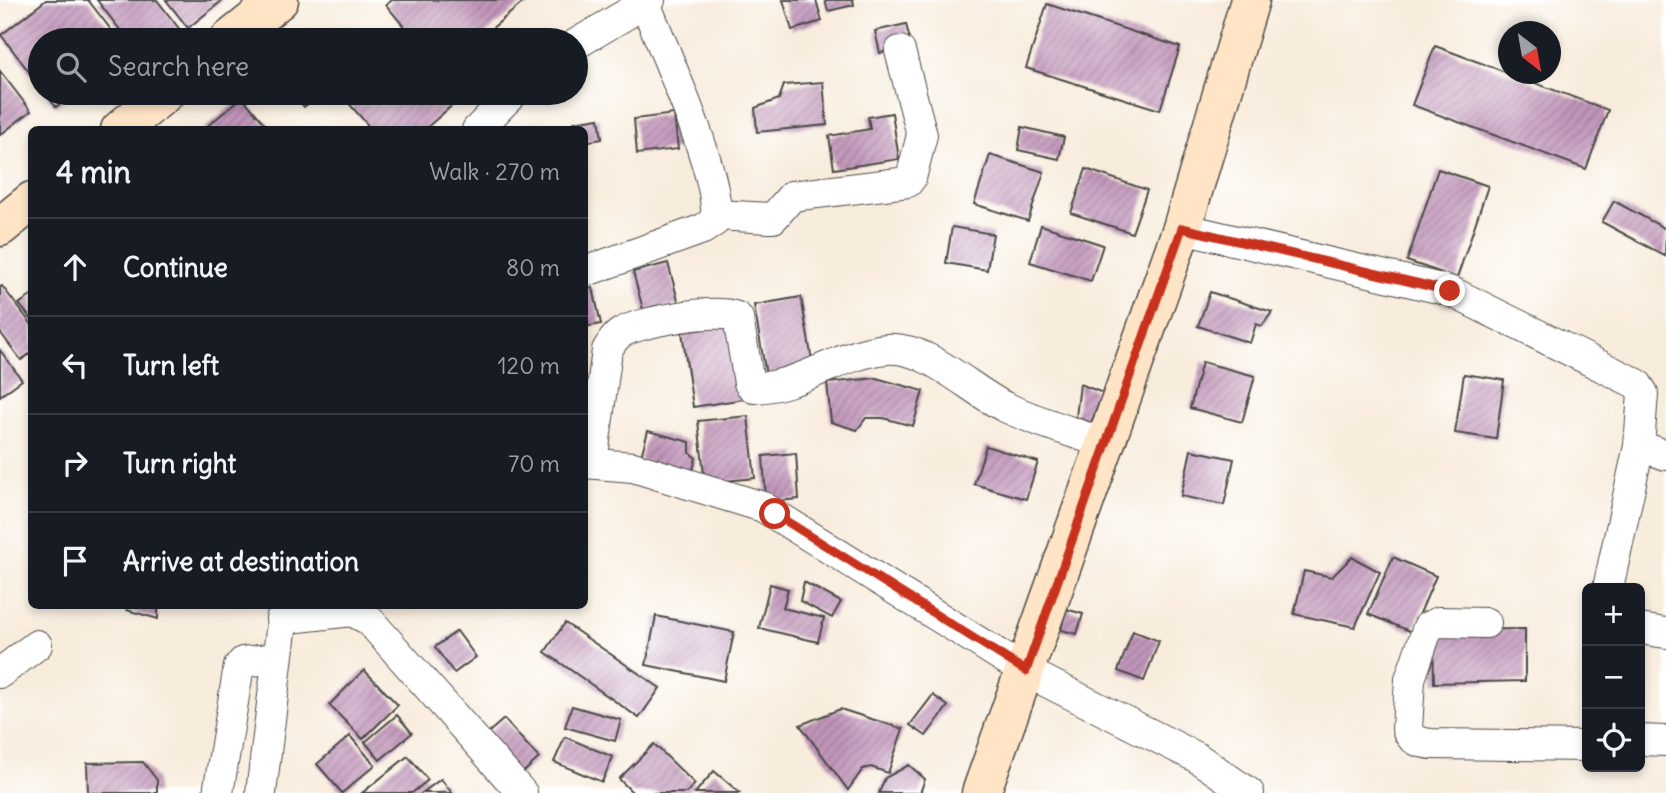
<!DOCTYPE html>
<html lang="en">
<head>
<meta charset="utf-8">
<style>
  :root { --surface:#171b24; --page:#20242c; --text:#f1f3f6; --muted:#9ea1a6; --line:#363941 }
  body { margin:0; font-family:Delius,sans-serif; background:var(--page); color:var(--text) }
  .controls { position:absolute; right:21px; bottom:21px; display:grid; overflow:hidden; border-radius:10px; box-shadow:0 4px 10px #0003 }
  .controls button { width:63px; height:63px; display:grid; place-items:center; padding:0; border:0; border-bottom:2px solid var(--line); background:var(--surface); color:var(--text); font:35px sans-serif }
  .compass { position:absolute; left:1498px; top:21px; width:63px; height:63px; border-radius:50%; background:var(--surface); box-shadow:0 4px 10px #0003; rotate:149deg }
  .stop { position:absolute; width:21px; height:21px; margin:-16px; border:5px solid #c8321e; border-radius:50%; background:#fff }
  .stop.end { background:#c8321e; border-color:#fff; box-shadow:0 2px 7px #0008 }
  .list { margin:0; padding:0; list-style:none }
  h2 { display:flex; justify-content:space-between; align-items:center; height:91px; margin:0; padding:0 28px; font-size:30px }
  h2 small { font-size:23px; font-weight:400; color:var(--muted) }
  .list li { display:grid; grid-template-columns:46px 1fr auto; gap:21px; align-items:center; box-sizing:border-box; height:98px; padding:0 28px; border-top:2px solid var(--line) }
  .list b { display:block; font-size:26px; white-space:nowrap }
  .list em { font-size:23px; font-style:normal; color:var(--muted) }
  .icon { flex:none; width:38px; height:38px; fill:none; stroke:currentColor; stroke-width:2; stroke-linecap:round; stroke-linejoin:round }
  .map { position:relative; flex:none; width:1666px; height:793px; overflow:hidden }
  .search { position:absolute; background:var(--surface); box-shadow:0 4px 10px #0003; left:28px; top:28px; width:560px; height:77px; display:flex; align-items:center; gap:18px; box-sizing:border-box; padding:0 24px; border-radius:38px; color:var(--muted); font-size:26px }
  .panel { position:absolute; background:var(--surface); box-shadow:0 4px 10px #0003; left:28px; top:126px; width:560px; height:483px; border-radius:10px }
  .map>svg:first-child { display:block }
</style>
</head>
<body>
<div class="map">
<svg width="1666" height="793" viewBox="0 0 1666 793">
  <defs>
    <pattern id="building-hatch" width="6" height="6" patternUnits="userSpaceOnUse" patternTransform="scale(1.75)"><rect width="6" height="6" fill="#c195ba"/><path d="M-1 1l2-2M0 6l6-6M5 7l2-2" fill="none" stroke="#9d7a97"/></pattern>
  </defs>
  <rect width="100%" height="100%" fill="#fff"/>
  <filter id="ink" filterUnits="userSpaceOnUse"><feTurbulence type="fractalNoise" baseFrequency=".0143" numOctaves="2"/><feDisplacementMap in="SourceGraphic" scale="14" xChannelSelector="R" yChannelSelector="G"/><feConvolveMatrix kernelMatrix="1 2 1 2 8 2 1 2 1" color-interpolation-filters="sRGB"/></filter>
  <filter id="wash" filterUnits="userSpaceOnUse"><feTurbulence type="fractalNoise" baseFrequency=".00686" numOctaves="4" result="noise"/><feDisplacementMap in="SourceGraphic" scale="28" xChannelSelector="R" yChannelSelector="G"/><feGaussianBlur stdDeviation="1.57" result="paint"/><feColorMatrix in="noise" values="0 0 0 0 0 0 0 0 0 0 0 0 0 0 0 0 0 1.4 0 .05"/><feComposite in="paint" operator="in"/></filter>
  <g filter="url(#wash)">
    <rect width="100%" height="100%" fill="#f8ecdc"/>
    <g id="blocks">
      <g fill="url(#building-hatch)">
        <path d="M46 0H88L119 40H40V86L1 35Z"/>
        <path d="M97 0H157L184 35 177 40H128Z"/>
        <path d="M166 0H223L188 28Z"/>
        <path d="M392 0H526L478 40H415L386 5Z"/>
        <path d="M783 0H816L822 21 792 30Z"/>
        <path d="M825 0H853L854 5 828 11Z"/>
        <path d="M1047 4 1180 47 1160 110 1026 68Z"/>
        <path d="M906 24 911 45 880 53 875 31Z"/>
        <path d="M1435 46 1608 110 1586 169 1412 105Z"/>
        <path d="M0 71 31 111 0 135Z"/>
        <path d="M823 82 827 125 757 132 755 108 779 99 784 85Z"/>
        <path d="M45 93H74L56 107Z"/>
        <path d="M292 93H322L304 107Z"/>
        <path d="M340 93H448L456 102 424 130H372Z"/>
        <path d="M242 97 270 130H203Z"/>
        <path d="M892 113 899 159 834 169 829 136 870 129 868 117Z"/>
        <path d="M674 114 678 149 637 154 634 119Z"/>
        <path d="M599 118 602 139 584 142V130H575L574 122Z"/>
        <path d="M1022 127 1064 137 1059 159 1018 150Z"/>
        <path d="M990 155 1044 172 1028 221 974 204Z"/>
        <path d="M1086 169 1147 190 1132 233 1071 213Z"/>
        <path d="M1438 169 1488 186 1457 278 1407 261Z"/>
        <path d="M1614 201 1666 229 1665 256 1602 222Z"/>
        <path d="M1041 225 1103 245 1091 281 1030 262Z"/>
        <path d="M952 227 993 234 987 270 946 263Z"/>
        <path d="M668 263 679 304 644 313 633 272Z"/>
        <path d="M2 286 32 325V352L21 360 0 332V287Z"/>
        <path d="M593 288 601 324 584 327V290Z"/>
        <path d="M1210 292 1272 312 1262 326 1256 324 1250 343 1198 326Z"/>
        <path d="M32 295V320L19 304Z"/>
        <path d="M801 297 813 366 766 375 754 305Z"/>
        <path d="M733 325 744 399 693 407 682 332Z"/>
        <path d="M0 350 22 380 0 396Z"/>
        <path d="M1202 362 1255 376 1242 422 1190 408Z"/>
        <path d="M1464 374 1504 380 1496 439 1455 433Z"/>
        <path d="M876 378 923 391 913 426 883 418H866L857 430 831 422 827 383Z"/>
        <path d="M1080 384 1103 393 1091 423 1076 417Z"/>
        <path d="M748 416 755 478 705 483 698 421Z"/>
        <path d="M648 431 690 442V453L696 458 692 474 640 460Z"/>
        <path d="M986 446 1038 462 1026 499 974 484Z"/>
        <path d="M1191 450 1234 459 1224 505 1181 496Z"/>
        <path d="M796 453 799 499 766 502 763 456Z"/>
        <path d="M1352 557 1380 572 1355 627 1294 614 1304 571 1332 577Z"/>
        <path d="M1393 557 1436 576 1412 632 1368 614Z"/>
        <path d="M804 582 841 602 832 618 800 601Z"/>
        <path d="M770 584 788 589 783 608 824 618 818 642 759 628Z"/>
        <path d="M128 606H158V619L127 610Z"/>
        <path d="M1066 609 1083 614 1077 634 1061 630Z"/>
        <path d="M656 616 734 632 724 681 646 665Z"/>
        <path d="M565 623 660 688 639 718 545 652Z"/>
        <path d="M1525 629V681L1434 683 1433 630Z"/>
        <path d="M457 631 476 657 454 673 435 647Z"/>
        <path d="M1133 631 1159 641 1144 681 1118 671Z"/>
        <path d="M364 670 398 705 363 739 329 705Z"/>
        <path d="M933 695 948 706 926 736 910 725Z"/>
        <path d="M572 706 621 720 615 741 565 727Z"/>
        <path d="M840 709 903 729 888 773 871 767 863 769 848 790 800 725Z"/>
        <path d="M397 715 412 733 380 760 365 742Z"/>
        <path d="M504 719 539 758 517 778 482 738Z"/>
        <path d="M350 736 375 765 342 793 317 764Z"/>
        <path d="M565 737 613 757 602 782 554 762Z"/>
        <path d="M654 744 695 784 686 793H633L619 779Z"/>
        <path d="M408 756 428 780 412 793H362Z"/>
        <path d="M143 762 157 780V793H88L87 763Z"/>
        <path d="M909 765 925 779 920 793H879L885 778Z"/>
        <path d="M714 771 740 793H695Z"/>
        <path d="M441 779 452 793H422Z"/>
      </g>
    </g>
  </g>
  <g filter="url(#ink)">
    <use href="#blocks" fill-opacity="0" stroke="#4a4846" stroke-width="2"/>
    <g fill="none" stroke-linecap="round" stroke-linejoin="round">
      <g stroke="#4a4846" stroke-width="32">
        <g id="street">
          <path d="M576 44 650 0"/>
          <path d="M477 130 513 93"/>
          <path d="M717 215 769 218H773L792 196 908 182 911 178 922 135 900 51"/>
          <path d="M1182 228 1450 291 1637 384 1643 393 1639 446 1666 455"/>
          <path d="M584 272 703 229 715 221C724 182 662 46 645 3"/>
          <path d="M584 463 633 467 763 507 1025 671 1196 757 1249 793"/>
          <path d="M592 463 607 350C611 344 614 337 621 333 637 322 723 306 738 318L749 383 754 388C801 387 840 353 887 349 928 346 970 390 1005 407 1038 422 1073 432 1106 444"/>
          <path d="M1608 588 1639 446"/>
          <path d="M281 619 352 611 369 620 522 793"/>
          <path d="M1486 623 1438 622 1428 627 1410 679 1407 729C1411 741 1421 743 1432 744L1587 746"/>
          <path d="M1640 629 1666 633"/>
          <path d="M0 673 37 645"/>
          <path d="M1640 740 1666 741"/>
          <path d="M218 793 239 666 243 662 277 658"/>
          <path d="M261 793 284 606"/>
        </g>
      </g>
      <g stroke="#4a4846" stroke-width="41">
        <g id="secondary">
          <path d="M229 40 279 0"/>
          <path d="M120 130 165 93"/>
          <path d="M0 227 32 201"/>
          <path d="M981 793 1182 228 1250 0"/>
        </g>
      </g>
      <use href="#street" stroke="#fff" stroke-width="30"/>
      <use href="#secondary" stroke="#ffe4c6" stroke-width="38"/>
    </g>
  </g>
  <g fill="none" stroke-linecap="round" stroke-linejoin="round" filter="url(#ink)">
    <path stroke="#c8321e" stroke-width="9" d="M775 514 1026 671 1182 228 1450 291"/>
  </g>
</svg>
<div class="controls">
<button>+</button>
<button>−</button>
<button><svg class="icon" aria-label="locate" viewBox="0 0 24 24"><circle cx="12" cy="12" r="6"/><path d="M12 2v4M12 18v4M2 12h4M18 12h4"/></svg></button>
</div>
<svg class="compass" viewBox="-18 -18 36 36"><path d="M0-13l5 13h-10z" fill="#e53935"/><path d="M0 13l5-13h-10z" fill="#9ea1a6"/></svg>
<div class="stop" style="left:775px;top:514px"></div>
<div class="stop end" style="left:1450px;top:291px"></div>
<div class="search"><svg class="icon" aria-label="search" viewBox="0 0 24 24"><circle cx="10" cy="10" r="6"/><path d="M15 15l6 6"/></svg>Search here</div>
<section class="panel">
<h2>4 min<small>Walk · 270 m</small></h2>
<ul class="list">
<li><svg class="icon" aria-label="ahead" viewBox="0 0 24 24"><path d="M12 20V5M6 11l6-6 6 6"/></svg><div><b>Continue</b></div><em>80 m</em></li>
<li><svg class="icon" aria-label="left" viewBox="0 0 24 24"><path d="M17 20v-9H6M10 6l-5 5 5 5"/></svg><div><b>Turn left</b></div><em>120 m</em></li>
<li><svg class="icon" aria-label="right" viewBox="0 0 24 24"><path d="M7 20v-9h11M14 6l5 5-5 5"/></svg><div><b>Turn right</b></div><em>70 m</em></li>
<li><svg class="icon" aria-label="arrive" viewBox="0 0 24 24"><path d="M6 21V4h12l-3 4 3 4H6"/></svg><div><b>Arrive at destination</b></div></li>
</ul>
</section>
</div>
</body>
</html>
